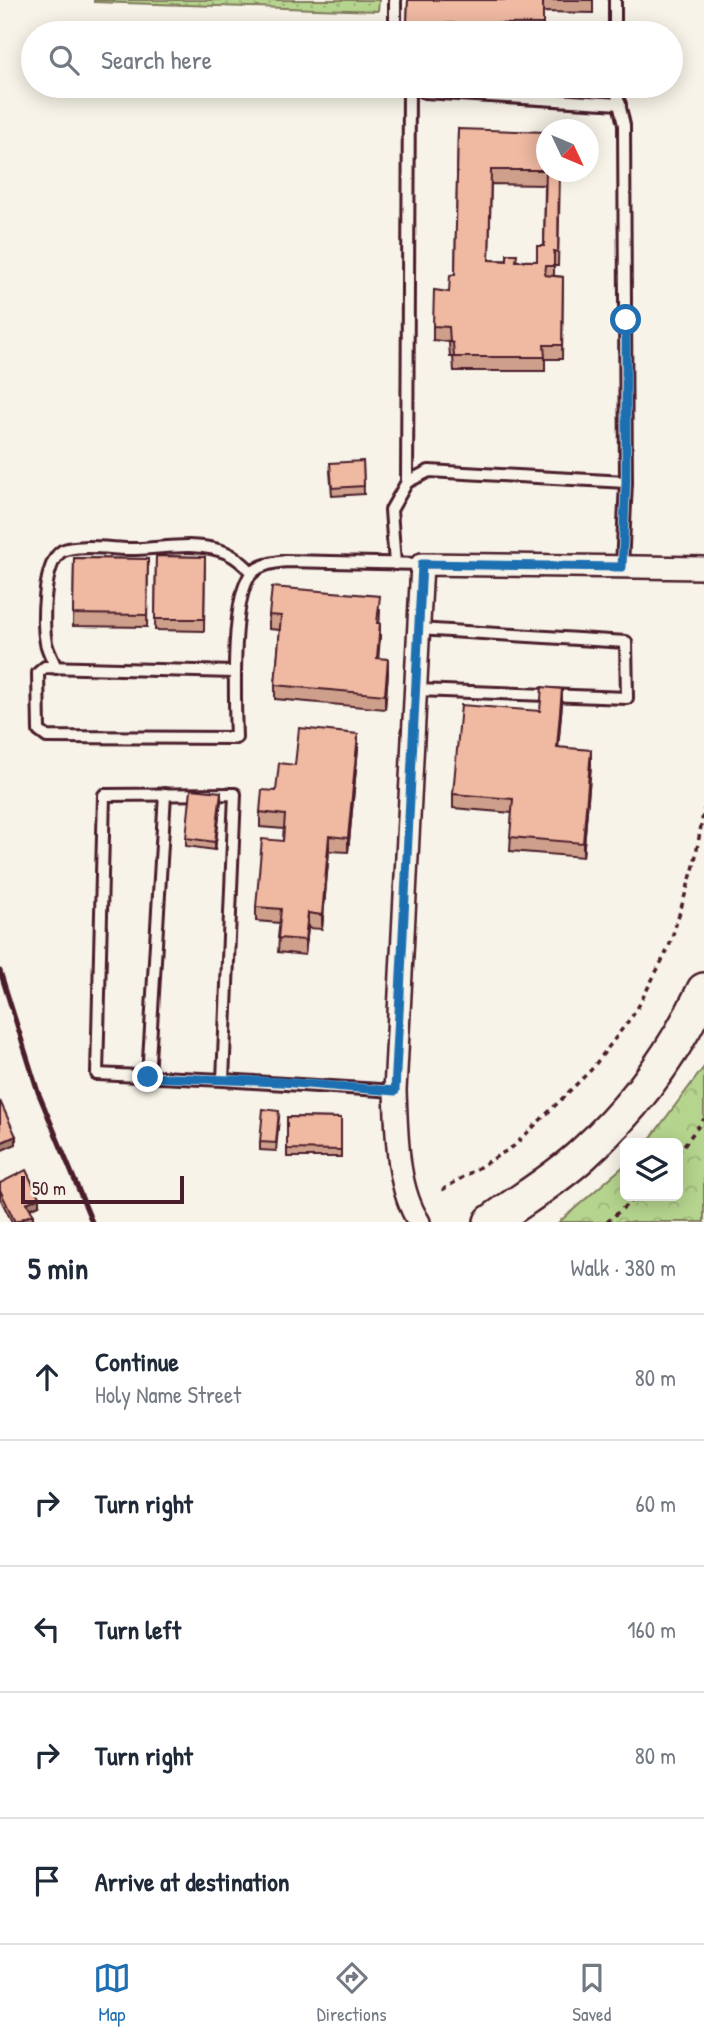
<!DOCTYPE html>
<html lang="en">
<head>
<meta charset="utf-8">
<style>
  :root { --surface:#fff; --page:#f6f6f7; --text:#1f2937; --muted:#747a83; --line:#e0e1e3; --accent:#1f6fb2 }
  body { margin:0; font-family:"Patrick Hand",sans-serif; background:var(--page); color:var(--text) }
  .controls { position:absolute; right:21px; bottom:21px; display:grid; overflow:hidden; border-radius:10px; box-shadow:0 4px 18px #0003 }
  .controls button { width:63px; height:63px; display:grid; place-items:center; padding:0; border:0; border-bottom:2px solid var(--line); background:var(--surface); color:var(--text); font:35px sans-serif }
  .compass { position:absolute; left:536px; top:119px; width:63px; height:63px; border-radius:50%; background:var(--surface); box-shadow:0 4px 18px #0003; rotate:134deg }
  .scale { position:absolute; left:21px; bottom:18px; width:163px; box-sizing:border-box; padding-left:7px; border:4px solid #4a1f2b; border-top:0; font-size:19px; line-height:24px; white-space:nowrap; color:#4a1f2b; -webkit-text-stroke:5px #f7f3e8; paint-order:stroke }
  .stop { position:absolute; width:21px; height:21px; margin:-16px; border:5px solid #1f6fb2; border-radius:50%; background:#fff }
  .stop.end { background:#1f6fb2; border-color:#fff; box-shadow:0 2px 7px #0008 }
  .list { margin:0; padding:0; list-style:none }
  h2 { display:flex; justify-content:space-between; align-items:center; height:91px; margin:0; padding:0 28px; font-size:30px }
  h2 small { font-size:23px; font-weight:400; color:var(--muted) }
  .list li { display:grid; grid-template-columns:46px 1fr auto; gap:21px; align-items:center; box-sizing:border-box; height:126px; padding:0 28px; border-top:2px solid var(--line) }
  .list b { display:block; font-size:26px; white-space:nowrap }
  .list p { margin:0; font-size:23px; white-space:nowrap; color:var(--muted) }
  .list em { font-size:23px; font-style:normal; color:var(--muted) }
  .icon { flex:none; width:38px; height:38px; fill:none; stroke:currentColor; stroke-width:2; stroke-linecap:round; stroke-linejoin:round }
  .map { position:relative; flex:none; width:704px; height:1222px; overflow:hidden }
  .search { position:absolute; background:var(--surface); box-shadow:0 4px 18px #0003; left:21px; right:21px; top:21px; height:77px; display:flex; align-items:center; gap:18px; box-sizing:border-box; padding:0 24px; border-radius:38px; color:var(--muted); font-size:26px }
  .sheet { height:721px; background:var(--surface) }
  nav { display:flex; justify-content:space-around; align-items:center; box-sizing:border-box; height:98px; border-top:2px solid var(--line); background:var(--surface); font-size:19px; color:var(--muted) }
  nav a { display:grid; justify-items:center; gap:4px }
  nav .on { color:var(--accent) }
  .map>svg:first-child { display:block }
</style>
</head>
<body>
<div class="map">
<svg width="704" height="1222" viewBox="0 0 704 1222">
  <defs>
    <pattern id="grass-dots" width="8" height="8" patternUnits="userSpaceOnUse" patternTransform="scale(1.75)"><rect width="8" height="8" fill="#b5d58e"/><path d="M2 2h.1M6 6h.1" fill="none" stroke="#9db67b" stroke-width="1.8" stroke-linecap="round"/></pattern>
    <pattern id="forest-crowns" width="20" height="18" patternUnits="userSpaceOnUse" patternTransform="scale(1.75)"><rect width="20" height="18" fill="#b5d58e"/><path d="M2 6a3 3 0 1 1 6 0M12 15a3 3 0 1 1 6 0" fill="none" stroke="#9db67b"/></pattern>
  </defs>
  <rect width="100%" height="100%" fill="#f7f3e8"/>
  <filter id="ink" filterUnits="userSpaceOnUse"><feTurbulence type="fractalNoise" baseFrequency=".0143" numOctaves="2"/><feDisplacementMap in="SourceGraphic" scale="14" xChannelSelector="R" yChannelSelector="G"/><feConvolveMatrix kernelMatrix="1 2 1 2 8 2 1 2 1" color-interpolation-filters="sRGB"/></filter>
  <g filter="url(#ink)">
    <path fill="url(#grass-dots)" stroke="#807a5c" stroke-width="2" d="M94 0H379L378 11 94 2Z"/>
    <path fill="url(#forest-crowns)" stroke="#807a5c" stroke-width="2" d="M704 1067V1222H559L625 1165V1196H678V1143H647Z"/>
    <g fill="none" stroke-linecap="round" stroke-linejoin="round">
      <g stroke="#4a1f2b" stroke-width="16">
        <g id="service">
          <path d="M615 0V33"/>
          <path d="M395 33V0"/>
          <path d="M409 86 425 92 620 104"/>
          <path d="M615 86 624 125 626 482 622 567"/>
          <path d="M407 482 429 471 626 482"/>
          <path d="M395 564 391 510 407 482 409 87"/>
          <path d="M56 668C53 660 48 652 46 643 42 623 43 563 62 551 77 543 119 550 137 549 166 548 200 541 227 553 238 558 245 565 252 573"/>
          <path d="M234 672 45 667 38 673 39 731 47 737 236 738C235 705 230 596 252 573 261 564 274 563 286 561L422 564"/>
          <path d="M417 690 627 698 626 642 418 629"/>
          <path d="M148 1077 165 794"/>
          <path d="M223 1080 97 1074 104 795 235 794 223 1080 395 1091"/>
        </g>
      </g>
      <g stroke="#4a1f2b" stroke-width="26">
        <path id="minor" d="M419 1222C396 1187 397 1132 395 1091L422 564 704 568"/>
      </g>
      <g stroke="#4a1f2b" stroke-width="38">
        <path id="primary" d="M491 1222C521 1200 555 1180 582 1155 633 1109 675 1052 704 990"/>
      </g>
      <g stroke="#4a1f2b" stroke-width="3.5" stroke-dasharray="5 5" stroke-linecap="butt">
        <path d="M678 1153 704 1119"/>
        <path d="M442 1190 514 1146 591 1070 636 1011 669 947 694 866 704 809"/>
        <path d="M607 1222 637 1196"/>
      </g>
      <use href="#service" stroke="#f7f3e8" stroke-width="10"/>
      <use href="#minor" stroke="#f7f3e8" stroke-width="21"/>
      <use href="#primary" stroke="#f7f3e8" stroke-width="33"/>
      <path stroke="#4a1f2b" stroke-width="5" d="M0 971 38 1092 92 1222"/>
    </g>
    <g fill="#ce9f8b" stroke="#4a1f2b" stroke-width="2" fill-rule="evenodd">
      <path d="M408 0H593V13L543 12V33H407Z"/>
      <path d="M458 129 560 172 558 266H554V276L563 277 562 359H545V371H454L453 357H450L449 342 433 340V326L449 292 455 274ZM491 184 545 185 544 246 537 261 489 260Z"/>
      <path d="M363 461 364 494 332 496 330 471Z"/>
      <path d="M156 556 205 557 204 631 155 630Z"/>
      <path d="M74 558 148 559 147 627 73 626Z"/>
      <path d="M380 610 378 658 388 673 385 709 275 699V685L280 630 269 629V615Z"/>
      <path d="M562 703 558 747 591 765 583 857 510 851 512 813 453 808V794L540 711Z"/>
      <path d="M358 748 348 852 329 851 322 929 308 928 305 955 278 952 280 923 256 921V907L283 841 284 829 260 827V812L295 765Z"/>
      <path d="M221 800 215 850 186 846V838Z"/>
      <path d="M287 1117 341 1118V1157H287Z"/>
      <path d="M279 1118 276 1151 260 1150V1142Z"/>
      <path d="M0 1183 39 1205 30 1209 33 1221 12 1222 0 1198Z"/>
    </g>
    <g fill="#a78271" stroke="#4a1f2b" stroke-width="2">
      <path d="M380 623V638L377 672V658Z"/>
      <path d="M388 659V673L385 709V695Z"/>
      <path d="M562 689V703L557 762V747Z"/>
      <path d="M358 734V748L348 852V838Z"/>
      <path d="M591 750V765L583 857V843Z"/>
      <path d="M221 792V800L215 850V842Z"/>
      <path d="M329 836V851L322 929V915Z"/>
      <path d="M308 913V928L305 955V940Z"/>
      <path d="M16 1136V1144L0 1151V1143Z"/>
      <path d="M39 1197V1205L27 1210V1203Z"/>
      <path d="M33 1214V1221L15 1222Z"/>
    </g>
    <g fill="#efb9a2" stroke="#4a1f2b" stroke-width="2" fill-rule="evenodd">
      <path d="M408 0H543V24L407 23Z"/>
      <path d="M458 129 547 132V172H559L558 252 554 251V266H546L545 275 563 277 562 345H544L545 357H454L453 343 450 342 449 327 433 326 434 290 449 292 450 275 455 274ZM491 170H546L544 246H537V261H516L517 254H507V261L489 260Z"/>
      <path d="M363 461 364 486 332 488 330 463Z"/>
      <path d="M156 556 205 557 204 619H155Z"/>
      <path d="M74 558 148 559 147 615 73 614Z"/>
      <path d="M272 587 380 596 377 623H380L377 658 388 659 385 695 275 685 281 616 269 615Z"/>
      <path d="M542 687 562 689 557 747 591 750 583 843 510 837 513 799 453 794 461 705 540 711Z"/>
      <path d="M299 728 358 734 348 838 329 836 322 915 308 913 305 940 278 938 281 909 256 907 262 839 283 841 285 815 260 812 262 790 276 791 279 763 295 765Z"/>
      <path d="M191 789 221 792 215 842 186 838Z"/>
      <path d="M0 1101 16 1136 0 1143Z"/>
      <path d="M263 1109 279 1111 276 1143 260 1142Z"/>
      <path d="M287 1117 341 1118V1150L287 1149Z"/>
      <path d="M26 1170 39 1197 27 1203 33 1214 15 1222 0 1190V1183Z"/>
    </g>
  </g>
  <g fill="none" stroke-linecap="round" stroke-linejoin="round" filter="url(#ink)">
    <path stroke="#1f6fb2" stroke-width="9" d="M148 1077 281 1082 395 1091 422 564 622 567 626 482V320"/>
  </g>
</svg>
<div class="controls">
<button><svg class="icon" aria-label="layers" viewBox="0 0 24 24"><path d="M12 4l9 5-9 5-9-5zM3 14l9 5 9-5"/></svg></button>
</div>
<svg class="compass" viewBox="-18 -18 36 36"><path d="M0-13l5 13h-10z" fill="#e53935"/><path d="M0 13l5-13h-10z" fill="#747a83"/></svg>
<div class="scale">50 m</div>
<div class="stop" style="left:626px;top:320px"></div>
<div class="stop end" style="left:148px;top:1077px"></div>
<div class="search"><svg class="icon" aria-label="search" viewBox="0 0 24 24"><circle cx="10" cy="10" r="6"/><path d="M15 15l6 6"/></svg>Search here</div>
</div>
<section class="sheet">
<h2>5 min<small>Walk · 380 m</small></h2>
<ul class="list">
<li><svg class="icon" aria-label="ahead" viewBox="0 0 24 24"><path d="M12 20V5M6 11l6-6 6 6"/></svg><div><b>Continue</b><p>Holy Name Street</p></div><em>80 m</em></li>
<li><svg class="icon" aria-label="right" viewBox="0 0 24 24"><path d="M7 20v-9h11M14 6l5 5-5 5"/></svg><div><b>Turn right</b></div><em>60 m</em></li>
<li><svg class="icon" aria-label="left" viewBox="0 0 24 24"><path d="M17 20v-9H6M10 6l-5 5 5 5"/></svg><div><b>Turn left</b></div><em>160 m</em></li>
<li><svg class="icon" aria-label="right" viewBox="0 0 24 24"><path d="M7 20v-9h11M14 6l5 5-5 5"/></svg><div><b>Turn right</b></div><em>80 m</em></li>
<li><svg class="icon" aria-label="arrive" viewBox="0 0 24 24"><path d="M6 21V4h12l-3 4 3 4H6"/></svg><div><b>Arrive at destination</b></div></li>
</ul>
</section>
<nav>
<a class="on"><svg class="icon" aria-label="map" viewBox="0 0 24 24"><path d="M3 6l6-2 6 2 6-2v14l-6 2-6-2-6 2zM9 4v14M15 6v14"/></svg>Map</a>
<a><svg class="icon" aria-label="directions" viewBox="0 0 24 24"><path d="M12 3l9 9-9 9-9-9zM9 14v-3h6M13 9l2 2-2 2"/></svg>Directions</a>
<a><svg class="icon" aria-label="saved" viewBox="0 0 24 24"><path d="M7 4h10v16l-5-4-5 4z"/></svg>Saved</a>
</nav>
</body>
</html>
